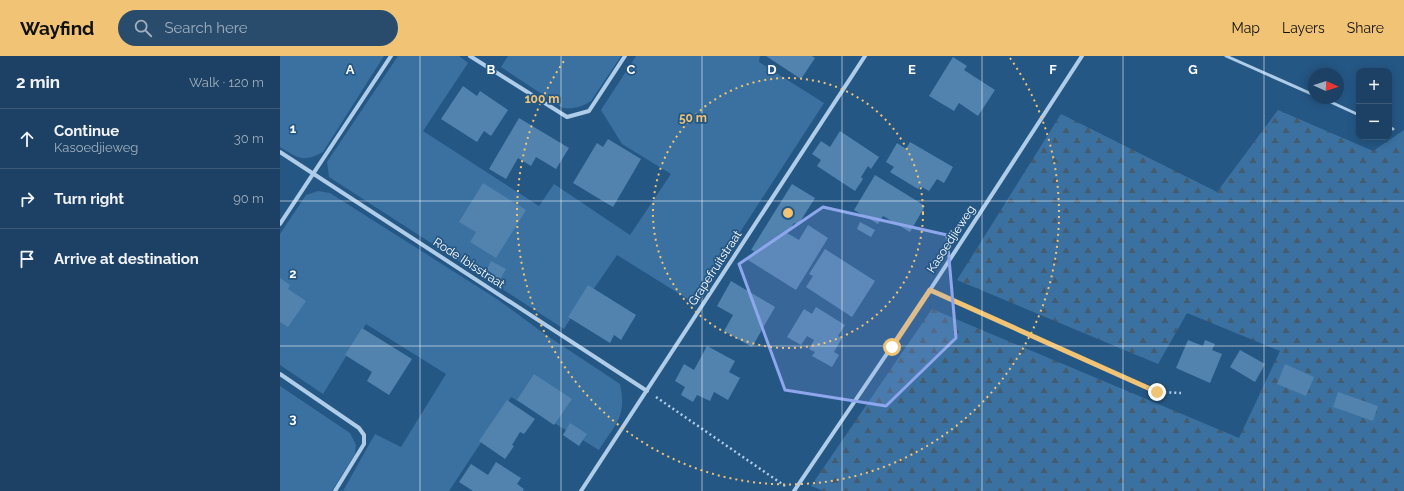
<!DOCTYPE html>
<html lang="en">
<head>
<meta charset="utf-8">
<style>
  :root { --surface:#1c4164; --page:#294c6d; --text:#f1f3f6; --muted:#a0afbf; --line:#3a5a78; --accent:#f1c374 }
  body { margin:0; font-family:Raleway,sans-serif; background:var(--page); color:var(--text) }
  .controls { position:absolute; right:12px; top:12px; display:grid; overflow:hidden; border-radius:8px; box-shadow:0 2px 10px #0003 }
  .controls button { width:36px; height:36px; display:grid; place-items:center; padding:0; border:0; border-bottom:1px solid var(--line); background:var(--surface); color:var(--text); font:20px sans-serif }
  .compass { position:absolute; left:1028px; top:12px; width:36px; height:36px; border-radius:50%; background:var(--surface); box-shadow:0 2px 10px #0003; rotate:93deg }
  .stop { position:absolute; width:12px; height:12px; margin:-9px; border:3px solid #f1c374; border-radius:50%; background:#fff }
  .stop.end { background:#f1c374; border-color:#fff; box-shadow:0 1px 4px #0008 }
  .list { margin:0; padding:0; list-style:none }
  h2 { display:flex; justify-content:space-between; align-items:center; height:52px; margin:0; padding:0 16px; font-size:17px }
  h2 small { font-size:13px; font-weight:400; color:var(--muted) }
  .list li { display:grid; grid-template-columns:26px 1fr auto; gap:12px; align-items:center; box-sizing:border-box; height:60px; padding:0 16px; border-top:1px solid var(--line) }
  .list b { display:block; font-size:15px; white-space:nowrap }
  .list p { margin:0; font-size:13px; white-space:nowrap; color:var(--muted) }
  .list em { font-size:13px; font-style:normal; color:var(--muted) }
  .icon { flex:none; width:22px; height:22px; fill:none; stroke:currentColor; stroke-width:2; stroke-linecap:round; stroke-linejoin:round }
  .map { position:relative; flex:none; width:1124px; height:435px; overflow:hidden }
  header { display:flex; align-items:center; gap:24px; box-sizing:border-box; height:56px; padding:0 20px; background:var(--accent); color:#111 }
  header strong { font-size:19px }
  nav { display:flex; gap:22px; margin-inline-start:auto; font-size:14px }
  .search { width:280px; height:36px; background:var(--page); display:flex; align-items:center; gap:10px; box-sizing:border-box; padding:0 14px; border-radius:22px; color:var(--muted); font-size:15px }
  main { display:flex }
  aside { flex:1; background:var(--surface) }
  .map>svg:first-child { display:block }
</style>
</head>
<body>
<header>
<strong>Wayfind</strong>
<div class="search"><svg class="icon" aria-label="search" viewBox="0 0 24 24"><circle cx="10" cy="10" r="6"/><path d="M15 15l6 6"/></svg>Search here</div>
<nav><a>Map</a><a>Layers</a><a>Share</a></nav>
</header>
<main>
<aside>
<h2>2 min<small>Walk · 120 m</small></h2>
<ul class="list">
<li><svg class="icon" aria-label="ahead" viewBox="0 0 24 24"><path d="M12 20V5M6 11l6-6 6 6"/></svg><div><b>Continue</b><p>Kasoedjieweg</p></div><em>30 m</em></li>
<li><svg class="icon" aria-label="right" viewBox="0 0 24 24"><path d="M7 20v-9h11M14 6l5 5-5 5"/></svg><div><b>Turn right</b></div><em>90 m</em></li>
<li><svg class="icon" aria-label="arrive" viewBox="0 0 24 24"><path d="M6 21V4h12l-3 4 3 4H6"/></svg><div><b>Arrive at destination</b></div></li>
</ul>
</aside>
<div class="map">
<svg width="1124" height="435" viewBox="0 0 1124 435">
  <defs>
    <pattern id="forest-firs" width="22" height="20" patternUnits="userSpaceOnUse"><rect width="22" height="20" fill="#3a71a1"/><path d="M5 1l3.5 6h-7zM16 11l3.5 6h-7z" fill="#455b6e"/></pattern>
  </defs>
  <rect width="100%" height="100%" fill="#255785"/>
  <g fill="#3a71a1">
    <path d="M0 0H104L43 96C23 107 18 102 0 91Z"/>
    <path d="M118 0H179L188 7 143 75 259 150 274 128 350 179 391 118 342 88 321 54 356 0H480L479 6 544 47 414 247 337 199 313 234 309 233 284 273 49 121 47 106Z"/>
    <path d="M228 0H341L311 45C302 51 294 53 283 52L221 11Z"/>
    <path d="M38 135 50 137 217 243 266 279 340 328C347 361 336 367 319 394L231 341 169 435H63L95 378 121 391 166 318 86 268 43 338 0 309V178L26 139Z"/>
    <path d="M0 330 70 377 76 389 75 398 52 435H0Z"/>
  </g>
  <path fill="url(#forest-firs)" d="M998 54 1093 95 1124 74V435H544L531 430 652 253 959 382 1000 295 907 257 878 308 677 224 781 58 937 136Z"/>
  <g fill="#5283ae">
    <path d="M486 0H532L535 2 521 23Z"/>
    <path d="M673 1 687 10 684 14 715 34 698 60 679 47 674 55 649 40Z"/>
    <path d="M183 30 197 40 200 35 228 54 211 80 204 75 197 86 161 63Z"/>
    <path d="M239 62 289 92 276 113 256 101 251 110 238 102 226 123 209 113Z"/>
    <path d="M560 75 599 101 591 113 588 110 581 121 583 123 575 135 537 110 541 104 532 98 541 85 550 91Z"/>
    <path d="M328 83 361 103 333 151 293 127 317 87 323 91Z"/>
    <path d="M630 86 673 111 664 127 657 123 649 135 640 130 638 133 610 116 614 111 606 106 617 87 626 93Z"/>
    <path d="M595 119 645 150 630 176 603 160 598 168 574 154Z"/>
    <path d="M203 127 246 154 216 202 190 186 196 176 179 166Z"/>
    <path d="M512 128 535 142 518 169 514 167 507 177 519 184 528 169 548 182 516 234 468 204 474 195 471 194Z"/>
    <path d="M580 166 595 174 591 181 577 173Z"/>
    <path d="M545 193 595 225 572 261 526 231 533 220 529 218Z"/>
    <path d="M211 205 226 213 220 223 206 215Z"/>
    <path d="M0 222 10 229 8 233 26 245 8 271 0 266Z"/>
    <path d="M451 225 495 251 472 291 444 275 453 259 437 250Z"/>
    <path d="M308 229 356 259 341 284 334 279 330 287 288 261Z"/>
    <path d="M536 251 565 269 558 280 562 282 554 296 559 299 552 311 532 300 535 296 529 293 534 284 527 280 521 289 507 281 524 253 532 258Z"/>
    <path d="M82 272 132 303 109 339 87 325 92 316 65 299Z"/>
    <path d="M908 284 923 290 925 284 935 288 932 294 942 298 930 327 896 312Z"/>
    <path d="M427 290 455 305 449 316 460 322 448 344 434 336 430 345 417 339 413 346 401 339 405 331 395 325 404 308 414 314Z"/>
    <path d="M960 294 985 308 975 326 950 311Z"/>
    <path d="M1005 308 1034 321 1026 340 997 328Z"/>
    <path d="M254 318 292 343 274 369 237 344Z"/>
    <path d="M1058 336 1098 350 1093 365 1053 351Z"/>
    <path d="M227 344 255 363 244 378 240 376 232 389 234 390 225 403 199 385Z"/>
    <path d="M290 367 307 378 299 390 283 379Z"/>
    <path d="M216 406 241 422 237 428 244 433 243 435H193L179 426 191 408 208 419Z"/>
  </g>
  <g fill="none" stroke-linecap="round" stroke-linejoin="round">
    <g stroke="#afcde8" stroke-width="2.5" stroke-dasharray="2 3" stroke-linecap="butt">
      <path d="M660 239 877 336 901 337"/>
      <path d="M376 341 505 430"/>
    </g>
    <g stroke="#afcde8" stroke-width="3">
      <path d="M946 0 1034 39"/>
      <path d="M1042 42 1079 59"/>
      <path d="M1109 72 1113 73"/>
    </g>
    <g stroke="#afcde8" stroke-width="4">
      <path d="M190 0 287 61 309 55 345 0"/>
      <path d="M0 96 367 335"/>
      <path d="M0 168 111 0"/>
      <path d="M0 318 79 372 84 379V388L55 435"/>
      <path d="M301 435 585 0"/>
      <path d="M514 435 650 234 802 0"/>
    </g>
  </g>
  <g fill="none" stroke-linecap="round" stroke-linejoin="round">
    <path stroke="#f1c374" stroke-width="5" d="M612 291 650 234 877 336"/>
  </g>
  <path fill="#8ea6ec" fill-opacity="0.2" stroke="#8ea6ec" stroke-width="3" stroke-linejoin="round" d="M543 151 667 179 676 282 606 350 505 334 459 208Z"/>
  <path fill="none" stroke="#fff" stroke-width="1" stroke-opacity="0.55" d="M140 0V435M281 0V435M422 0V435M562 0V435M702 0V435M843 0V435M984 0V435M0 145H1124M0 290H1124"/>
  <g fill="none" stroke="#f1c374" stroke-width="2" stroke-dasharray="2 4">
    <circle cx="508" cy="157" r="135"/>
    <path d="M730 2A271 271 0 1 1 286 2"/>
  </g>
  <g text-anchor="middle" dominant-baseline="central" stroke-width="3.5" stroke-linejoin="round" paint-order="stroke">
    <g font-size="12" fill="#fff" stroke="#255785">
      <text transform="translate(671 183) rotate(-57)">Kasoedjieweg</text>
      <text transform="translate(189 207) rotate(33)">Rode Ibisstraat</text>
      <text transform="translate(435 212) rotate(-57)">Grapefruitstraat</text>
    </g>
  </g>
  <g font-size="13" text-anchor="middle" font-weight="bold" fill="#fff" stroke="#255785" stroke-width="3.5" stroke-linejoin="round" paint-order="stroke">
    <text x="70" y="18">A</text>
    <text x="211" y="18">B</text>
    <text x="351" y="18">C</text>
    <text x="492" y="18">D</text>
    <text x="632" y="18">E</text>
    <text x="773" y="18">F</text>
    <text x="913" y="18">G</text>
    <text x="13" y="77">1</text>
    <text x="13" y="222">2</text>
    <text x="13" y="367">3</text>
  </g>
  <circle cx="508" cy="157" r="6" fill="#f1c374" stroke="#255785" stroke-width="2"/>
  <g font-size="12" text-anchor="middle" font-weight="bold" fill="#f1c374" stroke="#255785" stroke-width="3.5" stroke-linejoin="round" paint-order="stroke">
    <text x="262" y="47">100 m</text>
    <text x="413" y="66">50 m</text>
  </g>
</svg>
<div class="controls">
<button>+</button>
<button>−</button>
</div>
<svg class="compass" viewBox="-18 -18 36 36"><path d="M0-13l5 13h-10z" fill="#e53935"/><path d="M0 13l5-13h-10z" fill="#a0afbf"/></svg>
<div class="stop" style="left:612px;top:291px"></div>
<div class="stop end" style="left:877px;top:336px"></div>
</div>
</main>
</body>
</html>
